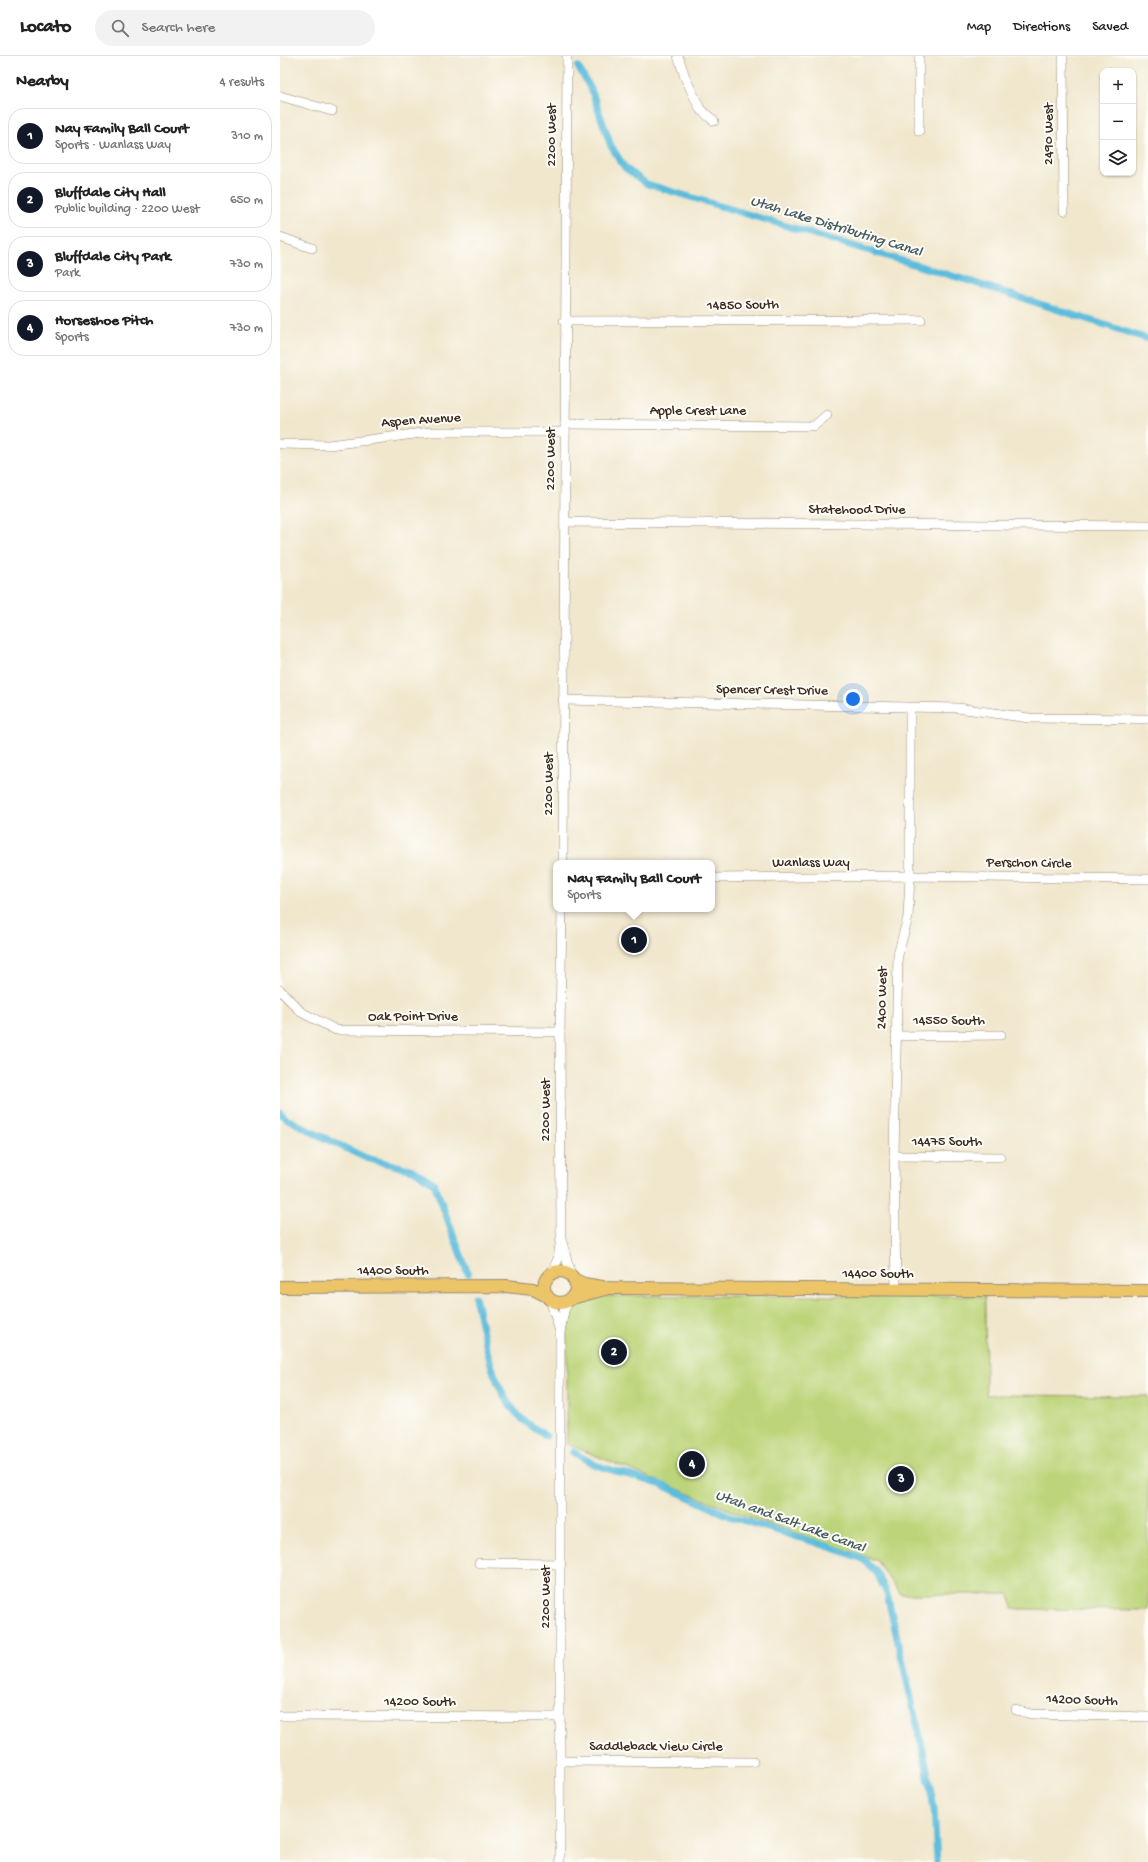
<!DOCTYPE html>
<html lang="en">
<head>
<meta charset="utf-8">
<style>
  :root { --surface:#fff; --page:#f2f2f2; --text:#222; --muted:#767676; --line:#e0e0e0; --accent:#111827 }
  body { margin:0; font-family:"Gochi Hand",sans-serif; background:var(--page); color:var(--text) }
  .controls { position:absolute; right:12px; top:12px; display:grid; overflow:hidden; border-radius:8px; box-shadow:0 1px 3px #0004 }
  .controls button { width:36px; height:36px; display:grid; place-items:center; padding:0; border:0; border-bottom:1px solid var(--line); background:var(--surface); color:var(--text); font:20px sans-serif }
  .you { position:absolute; left:573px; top:643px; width:14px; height:14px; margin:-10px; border:3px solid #fff; border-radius:50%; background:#1a73e8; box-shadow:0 0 0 6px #1a73e833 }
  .badge { display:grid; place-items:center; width:26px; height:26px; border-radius:50%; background:var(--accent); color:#fff; font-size:13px; font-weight:700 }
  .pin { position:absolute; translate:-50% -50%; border:2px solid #fff; box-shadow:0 1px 4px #0006 }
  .popup { position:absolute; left:273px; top:804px; width:162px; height:52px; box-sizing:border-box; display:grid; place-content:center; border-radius:8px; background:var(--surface); filter:drop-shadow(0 1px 3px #0005); font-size:13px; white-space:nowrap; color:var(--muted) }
  .popup b { font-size:15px; color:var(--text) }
  .popup::after { content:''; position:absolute; left:50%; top:100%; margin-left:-8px; border:8px solid transparent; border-top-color:var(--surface) }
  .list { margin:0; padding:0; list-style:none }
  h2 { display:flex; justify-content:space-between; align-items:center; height:52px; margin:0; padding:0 16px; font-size:17px }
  h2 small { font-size:13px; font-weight:400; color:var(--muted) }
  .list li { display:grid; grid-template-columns:26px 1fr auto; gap:12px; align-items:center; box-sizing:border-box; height:56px; margin:0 8px 8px; padding:0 8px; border:1px solid var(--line); border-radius:16px }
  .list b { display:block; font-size:15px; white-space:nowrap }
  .list p { margin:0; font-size:13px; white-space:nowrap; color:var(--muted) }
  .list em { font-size:13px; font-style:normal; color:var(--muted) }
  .icon { flex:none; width:22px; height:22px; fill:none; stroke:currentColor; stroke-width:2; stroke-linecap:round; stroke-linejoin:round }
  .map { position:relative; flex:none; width:868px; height:1806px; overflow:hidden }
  header { display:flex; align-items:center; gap:24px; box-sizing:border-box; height:56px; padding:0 20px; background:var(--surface); border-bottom:1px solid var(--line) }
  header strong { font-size:19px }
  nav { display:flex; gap:22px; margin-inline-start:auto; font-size:14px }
  .search { width:280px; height:36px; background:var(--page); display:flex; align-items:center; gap:10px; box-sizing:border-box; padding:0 14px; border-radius:22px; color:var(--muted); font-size:15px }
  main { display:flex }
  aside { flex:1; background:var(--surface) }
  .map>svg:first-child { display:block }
</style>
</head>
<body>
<header>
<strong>Locato</strong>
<div class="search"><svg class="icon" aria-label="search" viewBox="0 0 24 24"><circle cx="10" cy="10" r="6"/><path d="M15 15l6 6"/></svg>Search here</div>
<nav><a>Map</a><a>Directions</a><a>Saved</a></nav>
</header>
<main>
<aside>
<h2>Nearby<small>4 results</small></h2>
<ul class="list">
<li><span class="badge">1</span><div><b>Nay Family Ball Court</b><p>Sports · Wanlass Way</p></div><em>310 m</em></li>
<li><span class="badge">2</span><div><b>Bluffdale City Hall</b><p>Public building · 2200 West</p></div><em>650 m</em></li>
<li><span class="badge">3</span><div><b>Bluffdale City Park</b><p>Park</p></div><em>730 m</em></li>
<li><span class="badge">4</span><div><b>Horseshoe Pitch</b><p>Sports</p></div><em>730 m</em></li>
</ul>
</aside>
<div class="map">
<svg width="868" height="1806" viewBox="0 0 868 1806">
  <rect width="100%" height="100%" fill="#fdfcf7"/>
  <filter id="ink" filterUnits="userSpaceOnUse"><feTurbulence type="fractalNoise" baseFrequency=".025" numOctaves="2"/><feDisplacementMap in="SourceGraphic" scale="8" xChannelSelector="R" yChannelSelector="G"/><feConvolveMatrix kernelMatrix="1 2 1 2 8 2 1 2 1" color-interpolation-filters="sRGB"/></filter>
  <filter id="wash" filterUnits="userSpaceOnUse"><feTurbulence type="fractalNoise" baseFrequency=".012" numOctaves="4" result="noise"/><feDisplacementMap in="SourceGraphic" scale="16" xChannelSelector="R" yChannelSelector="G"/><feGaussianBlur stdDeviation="0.9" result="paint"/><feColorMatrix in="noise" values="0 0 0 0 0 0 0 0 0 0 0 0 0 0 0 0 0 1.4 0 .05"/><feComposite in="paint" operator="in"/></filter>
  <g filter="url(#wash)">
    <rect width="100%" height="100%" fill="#f1e7cd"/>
    <g fill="#bdd57a" stroke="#7c804c">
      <path d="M348 874H361V894H347Z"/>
      <path d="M317 1240H705L706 1339 868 1340V1554L732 1553 730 1538H621L596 1504 460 1458 287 1388V1283C282 1252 290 1249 317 1240Z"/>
    </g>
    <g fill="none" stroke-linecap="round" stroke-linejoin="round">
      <g stroke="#5cbcdb" stroke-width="7">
        <path d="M298 11 311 33 331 90 345 112 367 128 686 224 868 283"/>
        <path d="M0 1056 4 1061 32 1076 86 1102 133 1114 154 1127 188 1218"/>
        <path d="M195 1241C205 1281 210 1332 241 1362 248 1369 258 1374 266 1380"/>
        <path d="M293 1396 315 1409 382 1429 452 1461 550 1491 583 1503 597 1517 607 1538 644 1699 654 1752 657 1806"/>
      </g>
    </g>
  </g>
  <g filter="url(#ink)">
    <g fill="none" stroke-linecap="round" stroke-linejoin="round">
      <g stroke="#968876" stroke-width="10">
        <g id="minor">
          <path d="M398 0 405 21 420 53 434 65"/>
          <path d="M783 0 784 155"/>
          <path d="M0 40 52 55"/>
          <path d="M639 75V0"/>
          <path d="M0 181 32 192"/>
          <path d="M284 265 641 264"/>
          <path d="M285 368 534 370 547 359"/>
          <path d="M0 388 49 389 150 376H285"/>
          <path d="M285 466 868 470"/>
          <path d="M283 644 678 652 749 662 868 663"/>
          <path d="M283 807 287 0"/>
          <path d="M432 822 630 820 868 823"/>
          <path d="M0 934 21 956 56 974 280 976"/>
          <path d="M616 980 721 979"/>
          <path d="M614 1100 720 1101"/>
          <path d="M282 1186 291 1219"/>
          <path d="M271 1218 278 1203 281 1182 280 976 282 853"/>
          <path d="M616 1233 614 1100 618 899 628 861 630 820V652"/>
          <path d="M270 1243 280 1276"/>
          <path d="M199 1507 281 1508"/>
          <path d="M736 1654 751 1658 868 1661"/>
          <path d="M0 1660 280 1661"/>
          <path d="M280 1705 473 1706"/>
          <path d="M280 1806V1276L284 1255 289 1244"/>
        </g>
      </g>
      <g stroke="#968876" stroke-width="14">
        <g id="major">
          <circle cx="280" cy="1231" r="16"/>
          <path d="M293 1223 304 1228 328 1232 868 1235"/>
          <path d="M0 1231 226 1230 253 1233 267 1240"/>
          <path d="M292 1242 325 1233"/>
        </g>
      </g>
      <use href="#minor" stroke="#fff" stroke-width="9"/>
      <use href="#major" stroke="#edc569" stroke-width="12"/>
    </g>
  </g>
  <g text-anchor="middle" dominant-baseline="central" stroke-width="4" stroke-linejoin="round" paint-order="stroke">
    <g font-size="14" fill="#3b2a1e" stroke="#fdfcf7">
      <text transform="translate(769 78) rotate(-90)">2490 West</text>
      <text transform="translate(272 79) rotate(-90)">2200 West</text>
      <text transform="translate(463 250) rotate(-1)">14850 South</text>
      <text x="418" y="355">Apple Crest Lane</text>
      <text transform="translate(141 365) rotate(-4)">Aspen Avenue</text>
      <text transform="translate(271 403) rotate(-90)">2200 West</text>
      <text x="577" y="454">Statehood Drive</text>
      <text transform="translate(492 635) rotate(1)">Spencer Crest Drive</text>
      <text transform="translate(269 728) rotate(-90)">2200 West</text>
      <text x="531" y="807">Wanlass Way</text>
      <text transform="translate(749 808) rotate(1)">Perschon Circle</text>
      <text transform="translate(603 942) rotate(-89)">2400 West</text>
      <text x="133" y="961">Oak Point Drive</text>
      <text x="669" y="965">14550 South</text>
      <text transform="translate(266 1054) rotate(-90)">2200 West</text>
      <text x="667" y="1086">14475 South</text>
      <text x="113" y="1215">14400 South</text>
      <text x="598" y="1218">14400 South</text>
      <text transform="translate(266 1541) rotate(-90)">2200 West</text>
      <text transform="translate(802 1645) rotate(2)">14200 South</text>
      <text x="140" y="1646">14200 South</text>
      <text x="376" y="1691">Saddleback View Circle</text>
    </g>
    <g font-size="15" font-style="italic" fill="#475d60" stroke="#fdfcf7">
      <text transform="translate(556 171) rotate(17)">Utah Lake Distributing Canal</text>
      <text transform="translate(510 1466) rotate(20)">Utah and Salt Lake Canal</text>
    </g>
  </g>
</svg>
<div class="controls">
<button>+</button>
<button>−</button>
<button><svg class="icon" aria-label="layers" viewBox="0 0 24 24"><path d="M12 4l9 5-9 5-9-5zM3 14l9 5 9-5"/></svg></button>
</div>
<div class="you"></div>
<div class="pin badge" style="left:354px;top:884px">1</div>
<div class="popup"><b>Nay Family Ball Court</b>Sports</div>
<div class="pin badge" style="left:334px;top:1296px">2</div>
<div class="pin badge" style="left:621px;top:1423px">3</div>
<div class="pin badge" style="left:412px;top:1408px">4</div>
</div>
</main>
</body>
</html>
